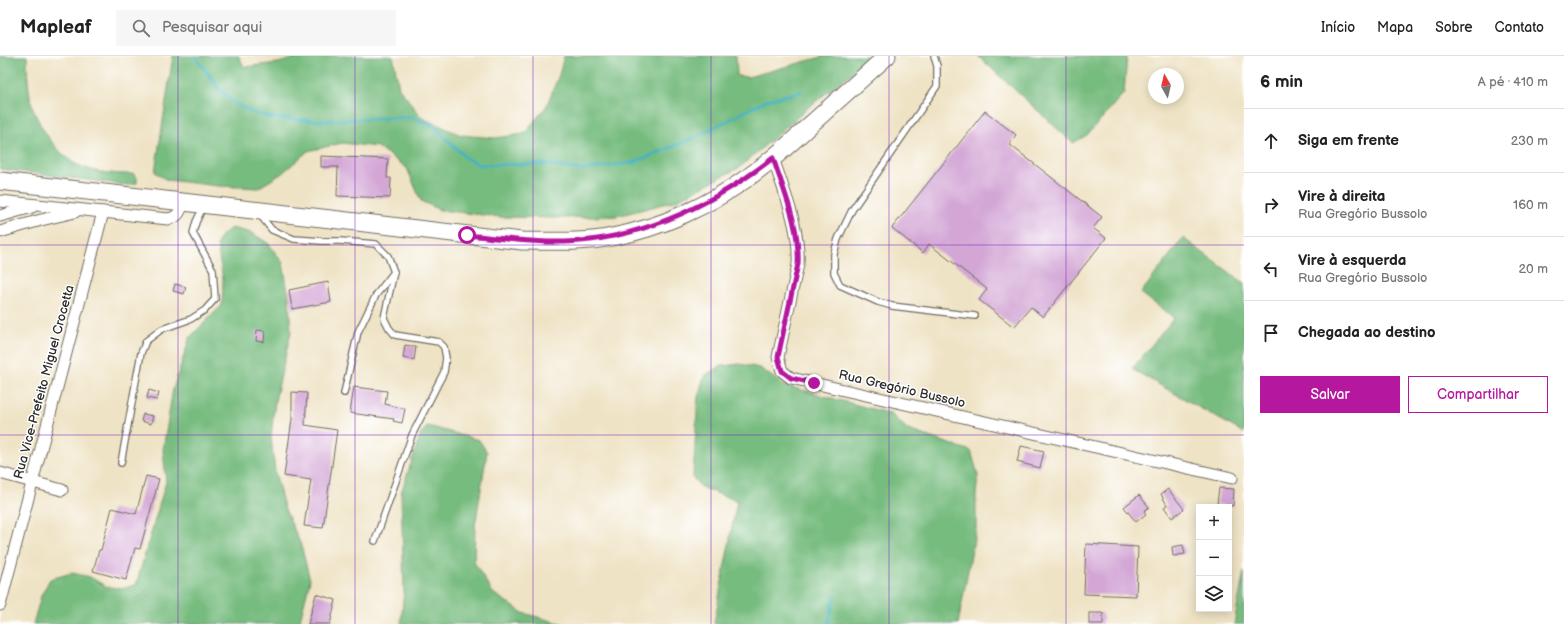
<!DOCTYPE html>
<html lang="pt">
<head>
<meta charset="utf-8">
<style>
  :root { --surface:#fff; --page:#f6f6f6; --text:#222; --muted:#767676; --line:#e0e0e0; --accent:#b5179e }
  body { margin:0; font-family:"Balsamiq Sans",sans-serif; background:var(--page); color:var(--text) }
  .controls { position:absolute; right:12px; bottom:12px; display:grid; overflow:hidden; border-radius:0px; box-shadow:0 2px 10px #0003 }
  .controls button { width:36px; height:36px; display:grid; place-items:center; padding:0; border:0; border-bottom:1px solid var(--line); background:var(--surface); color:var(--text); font:20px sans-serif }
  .compass { position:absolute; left:1148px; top:12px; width:36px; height:36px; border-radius:50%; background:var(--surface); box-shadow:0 2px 10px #0003; rotate:352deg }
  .stop { position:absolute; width:12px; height:12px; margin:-9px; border:3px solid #b5179e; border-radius:50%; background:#fff }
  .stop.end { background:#b5179e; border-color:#fff; box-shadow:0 1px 4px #0008 }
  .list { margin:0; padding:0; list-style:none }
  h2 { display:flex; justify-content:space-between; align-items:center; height:52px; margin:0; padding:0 16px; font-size:17px }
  h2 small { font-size:13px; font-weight:400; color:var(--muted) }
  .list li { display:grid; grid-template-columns:26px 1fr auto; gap:12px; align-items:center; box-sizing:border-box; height:64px; padding:0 16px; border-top:1px solid var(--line) }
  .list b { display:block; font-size:15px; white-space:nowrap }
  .list p { margin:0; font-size:13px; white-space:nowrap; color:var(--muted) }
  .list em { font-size:13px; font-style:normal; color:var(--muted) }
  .actions { display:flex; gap:8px; padding:12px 16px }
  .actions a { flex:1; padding:9px 0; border:1px solid var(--accent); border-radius:0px; text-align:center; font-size:14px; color:var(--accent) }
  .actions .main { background:var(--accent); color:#fff }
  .icon { flex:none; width:22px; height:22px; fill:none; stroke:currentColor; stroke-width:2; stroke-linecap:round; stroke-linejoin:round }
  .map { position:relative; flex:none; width:1244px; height:568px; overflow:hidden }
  header { display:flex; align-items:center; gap:24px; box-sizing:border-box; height:56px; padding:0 20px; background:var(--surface); border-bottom:1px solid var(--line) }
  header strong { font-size:19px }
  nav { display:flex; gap:22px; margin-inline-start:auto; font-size:14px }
  .search { width:280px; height:36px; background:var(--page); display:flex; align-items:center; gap:10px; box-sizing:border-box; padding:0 14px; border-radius:0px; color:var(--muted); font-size:15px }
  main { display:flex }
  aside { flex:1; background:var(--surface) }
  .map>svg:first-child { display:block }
</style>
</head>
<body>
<header>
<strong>Mapleaf</strong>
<div class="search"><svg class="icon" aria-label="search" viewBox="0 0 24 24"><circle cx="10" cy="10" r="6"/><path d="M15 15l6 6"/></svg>Pesquisar aqui</div>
<nav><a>Início</a><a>Mapa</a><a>Sobre</a><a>Contato</a></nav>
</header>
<main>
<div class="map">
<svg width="1244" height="568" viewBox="0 0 1244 568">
  <rect width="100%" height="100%" fill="#fff"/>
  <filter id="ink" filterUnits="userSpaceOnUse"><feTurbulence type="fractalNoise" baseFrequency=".025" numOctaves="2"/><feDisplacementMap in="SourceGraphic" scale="8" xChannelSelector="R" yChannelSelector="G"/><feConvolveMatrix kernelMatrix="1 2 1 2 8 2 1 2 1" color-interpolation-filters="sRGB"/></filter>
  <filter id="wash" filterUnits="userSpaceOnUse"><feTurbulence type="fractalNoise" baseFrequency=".012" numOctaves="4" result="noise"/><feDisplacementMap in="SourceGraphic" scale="16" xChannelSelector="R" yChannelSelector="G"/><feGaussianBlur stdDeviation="0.9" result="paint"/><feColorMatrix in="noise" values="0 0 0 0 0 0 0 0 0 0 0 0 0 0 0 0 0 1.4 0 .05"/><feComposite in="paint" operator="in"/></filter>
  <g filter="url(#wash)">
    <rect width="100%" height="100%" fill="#efe3c5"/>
    <g fill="#77bc7f" stroke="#517455">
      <path d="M0 0H27C27 15 28 31 31 46 36 67 59 102 80 110 97 117 115 118 134 118L137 122V127L128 129 0 113Z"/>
      <path d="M173 0H239L244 11 278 7 303 0H393L399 32 422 62 461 79 495 82 524 78 546 51 559 19 564 0H736L737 20 748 21 825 0H873L815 46 740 111 675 145 617 160 563 162 500 161 440 154 421 145 407 112 378 91 342 87 308 95 281 118 258 132 218 130 167 124 155 116Z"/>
      <path d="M978 0H1127L1124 37 1087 79 1073 87Z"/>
      <path d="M231 172 252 177 269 188 283 207 289 242 291 276 275 345 271 381 275 416 284 451 301 489 310 524 299 568H33L41 540 50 523 72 517 90 521 107 531 123 532 136 529 166 426 163 394 173 333 190 281 222 249 223 223 217 189 220 181Z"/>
      <path d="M1183 182 1244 227V377L1132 313 1174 262 1141 237Z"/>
      <path d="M740 308 760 312 783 329 891 358 908 374 971 395 978 419 976 439V473L958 568H714L737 445 701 431 693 422 698 341 704 320 721 310Z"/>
      <path d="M428 370 479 384 487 396 475 470 474 506 493 537 523 557 563 568H401L404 534 401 437 421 377Z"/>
      <path d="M1244 515V568H1234Z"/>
    </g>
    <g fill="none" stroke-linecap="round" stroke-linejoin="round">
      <g stroke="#44b3bf" stroke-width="3">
        <path d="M195 0 220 34 233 46 253 57 272 62 323 65 412 61 433 70 466 102 480 109 544 108 580 114 633 107 694 82 767 44 801 36"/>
        <path d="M828 568 835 540"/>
      </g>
    </g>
    <g id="blocks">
      <g fill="#d3a6d5">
        <path d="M985 55 1016 79 1009 88 1102 161 1093 172 1106 182 1043 261 1031 251 1014 271 979 244 987 233 929 188 923 197 892 172Z"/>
        <path d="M321 100 388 103 387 122H391L390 142 337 140 338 111H321Z"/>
        <path d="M328 226 331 246 292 253 289 234Z"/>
        <path d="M175 228 186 231 184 238 173 235Z"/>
        <path d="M257 274 265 275 264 286 256 285Z"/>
        <path d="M405 289 416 291 414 304 403 302Z"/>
        <path d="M354 331 387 335 385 348 405 353 402 367 393 365 394 363 350 357Z"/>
        <path d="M149 334 159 337 157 344 147 342Z"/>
        <path d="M292 336 307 337 305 369 337 374 323 472 304 470 311 424 284 420 292 363Z"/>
        <path d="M143 358 153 360 151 368 141 365Z"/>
        <path d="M1021 390 1044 395 1040 412 1017 406Z"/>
        <path d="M146 420 159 423 140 493 135 492 126 524 93 515 99 494H101L112 452 136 458Z"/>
        <path d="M1219 432 1234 433 1233 450 1217 448Z"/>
        <path d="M1168 433 1184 453 1172 462 1164 451 1167 449 1161 438Z"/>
        <path d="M1139 439 1149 451 1144 455 1146 458 1136 466 1124 451Z"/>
        <path d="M1086 488 1138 491 1136 540 1084 538Z"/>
        <path d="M1183 489 1185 498 1173 500 1172 491Z"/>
        <path d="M316 538 336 544 330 568H308Z"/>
        <rect x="1089" y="557" width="14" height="11"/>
      </g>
    </g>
  </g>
  <g filter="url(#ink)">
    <use href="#blocks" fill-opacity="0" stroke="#706b61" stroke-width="1"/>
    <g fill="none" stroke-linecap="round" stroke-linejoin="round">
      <g stroke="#706b61" stroke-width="8">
        <g id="lane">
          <path d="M934 0 937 10V30L852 154 838 183 834 198V217L840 229 878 246 892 250 975 260"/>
          <path d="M260 159 272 174 294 183 322 185H340L376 188 388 200 394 216 376 239 358 276 344 337"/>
          <path d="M121 407 141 297 146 285 162 273 191 263 205 254 215 243 213 214 193 177 196 166 203 151"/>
          <path d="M375 485 412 379 444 316 446 302 444 291 439 286 395 279 389 272 384 262 394 216"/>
        </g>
      </g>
      <g stroke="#706b61" stroke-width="13">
        <g id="street">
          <path d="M773 102C784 136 800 171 798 208L778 301 782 315 791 322 1232 422"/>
          <path d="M0 145 168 163C179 161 180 155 184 146"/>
          <path d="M0 160 32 151"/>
          <path d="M0 176 41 164 75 156"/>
          <path d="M0 417 62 434"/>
          <path d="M0 549 103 156"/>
        </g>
      </g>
      <g stroke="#706b61" stroke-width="19">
        <path id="primary" d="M0 125 522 185C552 185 583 187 612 181 661 172 710 149 750 120 772 104 791 87 810 69 836 46 861 23 887 0"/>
      </g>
      <use href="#lane" stroke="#fff" stroke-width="5.5"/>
      <use href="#street" stroke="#fff" stroke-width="11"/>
      <use href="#primary" stroke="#fff" stroke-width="17"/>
    </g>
  </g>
  <g fill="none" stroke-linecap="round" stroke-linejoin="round" filter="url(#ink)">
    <path stroke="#b5179e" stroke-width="5" d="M467 179C499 182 532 187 565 186 643 183 712 149 773 102 784 136 800 171 798 208L778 301 782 315 791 322 814 327"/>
  </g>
  <path fill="none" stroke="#7b2cbf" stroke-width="1" stroke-opacity="0.55" d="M178 0V568M355 0V568M533 0V568M711 0V568M889 0V568M1066 0V568M0 189H1244M0 379H1244"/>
  <g text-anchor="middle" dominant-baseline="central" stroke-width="3" stroke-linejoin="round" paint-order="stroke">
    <g font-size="13" fill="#2b2b2b" stroke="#fff">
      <text transform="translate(44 326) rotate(-75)">Rua Vice-Prefeito Miguel Crocetta</text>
      <text transform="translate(902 333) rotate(13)">Rua Gregório Bussolo</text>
    </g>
  </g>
</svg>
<div class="controls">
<button>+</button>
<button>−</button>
<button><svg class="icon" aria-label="layers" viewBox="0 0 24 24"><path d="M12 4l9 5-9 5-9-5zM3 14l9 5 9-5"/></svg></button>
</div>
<svg class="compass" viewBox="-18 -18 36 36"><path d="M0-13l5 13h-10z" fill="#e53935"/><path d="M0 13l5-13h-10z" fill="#767676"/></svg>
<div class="stop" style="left:467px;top:179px"></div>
<div class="stop end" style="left:814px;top:327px"></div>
</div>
<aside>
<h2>6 min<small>A pé · 410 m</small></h2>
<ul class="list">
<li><svg class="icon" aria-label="ahead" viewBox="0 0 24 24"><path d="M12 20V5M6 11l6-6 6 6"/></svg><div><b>Siga em frente</b></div><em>230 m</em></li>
<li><svg class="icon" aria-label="right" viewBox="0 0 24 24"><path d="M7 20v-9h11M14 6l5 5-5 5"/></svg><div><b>Vire à direita</b><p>Rua Gregório Bussolo</p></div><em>160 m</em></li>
<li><svg class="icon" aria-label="left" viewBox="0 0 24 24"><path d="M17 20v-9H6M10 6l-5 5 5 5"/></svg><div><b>Vire à esquerda</b><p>Rua Gregório Bussolo</p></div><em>20 m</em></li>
<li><svg class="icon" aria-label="arrive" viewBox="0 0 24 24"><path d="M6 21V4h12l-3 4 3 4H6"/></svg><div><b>Chegada ao destino</b></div></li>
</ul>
<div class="actions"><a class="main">Salvar</a><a>Compartilhar</a></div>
</aside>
</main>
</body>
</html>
